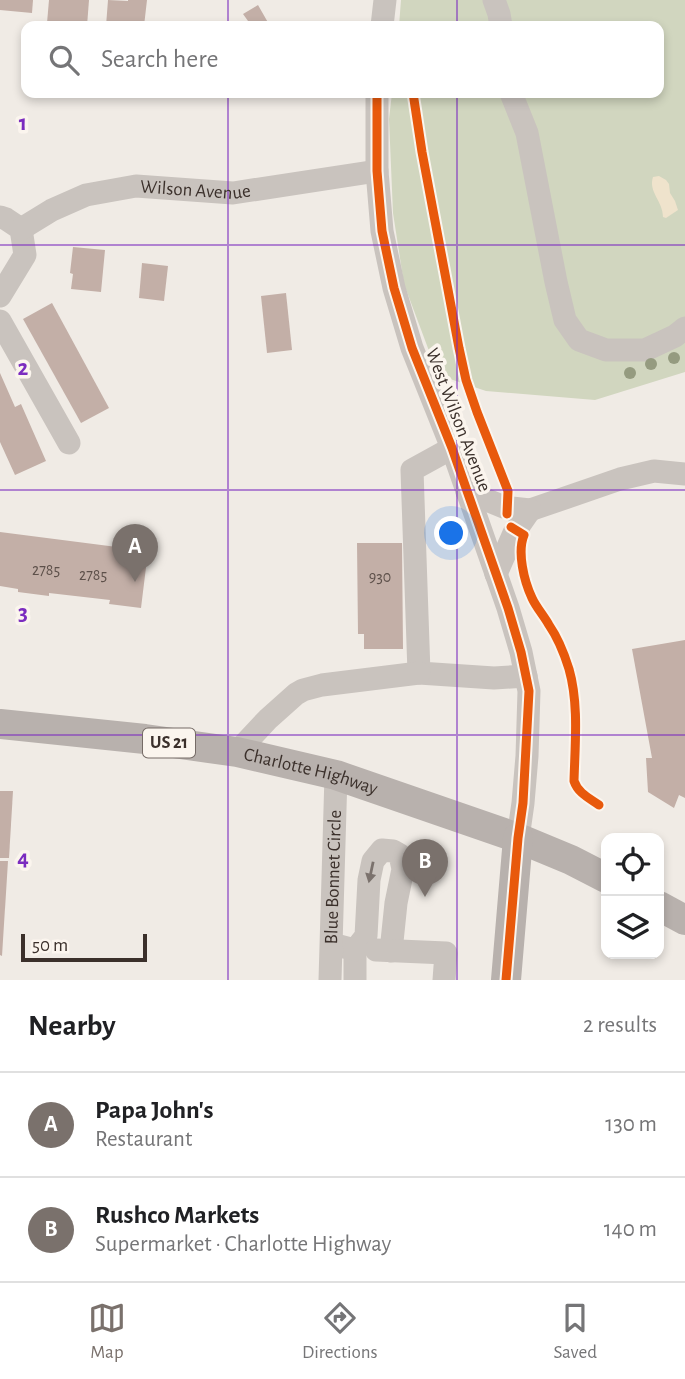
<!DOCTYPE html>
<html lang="en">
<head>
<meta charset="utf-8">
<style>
  :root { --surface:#fff; --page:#f2f2f2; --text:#202124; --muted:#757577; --line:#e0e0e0; --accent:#7a716c }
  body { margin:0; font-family:"Alegreya Sans",sans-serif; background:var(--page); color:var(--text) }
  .controls { position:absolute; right:21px; bottom:21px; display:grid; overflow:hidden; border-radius:14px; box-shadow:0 4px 10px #0003 }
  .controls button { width:63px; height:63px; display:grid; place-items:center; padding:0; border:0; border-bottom:2px solid var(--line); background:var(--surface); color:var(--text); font:35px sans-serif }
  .scale { position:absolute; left:21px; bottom:18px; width:126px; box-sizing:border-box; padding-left:7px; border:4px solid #3b302b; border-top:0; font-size:19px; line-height:24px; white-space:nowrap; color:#3b302b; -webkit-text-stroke:5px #fbf5ee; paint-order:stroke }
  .you { position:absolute; left:452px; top:534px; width:24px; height:24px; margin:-18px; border:5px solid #fff; border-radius:50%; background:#1a73e8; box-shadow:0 0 0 10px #1a73e833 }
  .badge { display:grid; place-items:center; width:46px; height:46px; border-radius:50%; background:var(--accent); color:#fff; font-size:23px; font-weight:700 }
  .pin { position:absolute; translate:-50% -58px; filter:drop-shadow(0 2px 4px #0008) }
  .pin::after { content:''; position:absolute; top:37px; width:24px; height:21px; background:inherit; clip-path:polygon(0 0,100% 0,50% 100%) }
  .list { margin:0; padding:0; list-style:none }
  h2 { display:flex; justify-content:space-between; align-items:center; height:91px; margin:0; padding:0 28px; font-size:30px }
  h2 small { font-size:23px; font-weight:400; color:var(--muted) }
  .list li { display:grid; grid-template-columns:46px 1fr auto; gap:21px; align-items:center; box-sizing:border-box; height:105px; padding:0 28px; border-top:2px solid var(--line) }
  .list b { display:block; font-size:26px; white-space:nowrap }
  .list p { margin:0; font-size:23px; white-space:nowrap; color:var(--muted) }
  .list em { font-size:23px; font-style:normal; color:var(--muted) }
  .icon { flex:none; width:38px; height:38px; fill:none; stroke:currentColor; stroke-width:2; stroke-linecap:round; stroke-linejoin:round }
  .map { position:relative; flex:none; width:685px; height:980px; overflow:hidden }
  .search { position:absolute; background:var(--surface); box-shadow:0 4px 10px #0003; left:21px; right:21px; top:21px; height:77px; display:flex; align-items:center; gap:18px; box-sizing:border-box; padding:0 24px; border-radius:14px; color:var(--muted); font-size:26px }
  .sheet { height:301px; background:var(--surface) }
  nav { display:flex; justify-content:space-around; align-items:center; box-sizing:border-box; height:98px; border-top:2px solid var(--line); background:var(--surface); font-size:19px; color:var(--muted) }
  nav a { display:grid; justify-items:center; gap:4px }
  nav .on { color:var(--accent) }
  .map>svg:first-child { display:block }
</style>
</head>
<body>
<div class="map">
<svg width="685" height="980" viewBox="0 0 685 980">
  <rect width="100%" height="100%" fill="#f0ebe5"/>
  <path fill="#d1d6bf" d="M401 0H685V372L595 400 486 391 438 375 404 284 393 213 389 119 392 93H659V26H399Z"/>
  <path fill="#efe3cc" d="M659 176 666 180 669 184 670 193 675 201 678 210 666 218 663 217C663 201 648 192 653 177Z"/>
  <g fill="#c3afa7">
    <path d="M0 0H33L32 13 0 10Z"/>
    <path d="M49 0H89L87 26 47 23Z"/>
    <path d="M108 0 128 1V0H147L144 26H106Z"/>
    <path d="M258 5 270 26H239L248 21 243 14Z"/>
    <path d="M73 247 105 250 101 292 71 289 73 274 70 273Z"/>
    <path d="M142 263 168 266 164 301 139 298Z"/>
    <path d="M286 293 292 350 267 353 261 296Z"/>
    <path d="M52 303 109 408 81 423 23 319Z"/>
    <path d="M0 373 15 407 21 404 46 461 15 475 0 442Z"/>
    <path d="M0 532 148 551 141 608 109 604 110 600 49 593V596L18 592V589L0 586Z"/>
    <path d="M357 543H402L403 649H364V634H358Z"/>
    <path d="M685 640V798L679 795 674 808 648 792 646 758H652L632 649Z"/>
    <path d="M0 791H13L9 858H0Z"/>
    <path d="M0 861H8L2 956 0 955Z"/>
  </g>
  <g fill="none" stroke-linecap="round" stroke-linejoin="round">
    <g stroke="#c9c3be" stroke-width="23">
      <path d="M494 0 499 14 501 26"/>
      <path d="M382 26 385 0"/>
      <path d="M377 93V171L382 231 394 288 412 348 452 448 508 608 521 652 529 691 527 756 523 803 518 838"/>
      <path d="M511 93 527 133 556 282 565 320 579 340 606 350H645L675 336 685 328"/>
      <path d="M0 217 6 219 21 229 25 255 0 296"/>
      <path id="s1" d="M21 229 52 210 86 195 136 186 233 193 377 171"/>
      <path d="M0 321 69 443"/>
      <path d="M452 448 412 470 419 673 494 678 526 676"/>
      <path d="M467 492 504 507 530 510 620 479 654 471 685 474"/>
      <path d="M496 574 514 533 530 510"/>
      <path d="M237 752 268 719 296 694 303 690 322 685 419 673"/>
      <path d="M340 946 355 950V980"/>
      <path d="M355 950 366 936 369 880 373 861 382 850 393 851 400 855 403 869 396 903 391 951"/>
      <path d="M376 950 446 953 444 980"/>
      <path id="s2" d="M330 980 336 775"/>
    </g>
    <g stroke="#b8b1ad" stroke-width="30">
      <path id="s3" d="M0 724 145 739 237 752 336 775 518 838 571 860 606 878"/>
      <path d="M659 906 685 920"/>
      <path d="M506 980 518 838"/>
    </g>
    <g stroke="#fbf5ee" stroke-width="13">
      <g id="cycleway">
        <path d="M377 93V171L382 231 394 288 412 348 452 448 508 608 521 652 529 691 523 803 518 838 506 980"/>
        <path d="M413 93 422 152 459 348 466 380 477 412 508 491 507 514"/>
        <path d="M511 527 524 535C517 552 524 581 532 598 536 607 544 616 549 625 558 638 564 653 569 669 579 704 575 744 574 781 578 793 589 798 599 805"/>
      </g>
    </g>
    <use href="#cycleway" stroke="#e8590c" stroke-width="9"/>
  </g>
  <g fill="#959b80">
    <circle cx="674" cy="358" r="6"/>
    <circle cx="651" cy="364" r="6"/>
    <circle cx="630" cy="373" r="6"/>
  </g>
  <defs><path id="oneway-solid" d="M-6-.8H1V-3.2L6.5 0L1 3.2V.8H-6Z" transform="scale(1.75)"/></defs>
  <use fill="#7b726d" href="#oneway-solid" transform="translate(371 872) rotate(102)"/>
  <path fill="none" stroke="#7b2cbf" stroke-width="2" stroke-opacity="0.55" d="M228 0V26M457 0V26M228 93V980M457 93V980M0 245H685M0 490H685M0 735H685"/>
  <g text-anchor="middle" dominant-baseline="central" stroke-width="7" stroke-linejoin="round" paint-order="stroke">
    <g font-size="16" fill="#5d504a">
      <text x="46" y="570">2785</text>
      <text x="93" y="575">2785</text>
      <text x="380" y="577">930</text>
    </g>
    <rect fill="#fbf5ee" stroke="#756b66" stroke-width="2" x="143" y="728.5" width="52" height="29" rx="5"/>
    <g font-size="18" font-weight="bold" fill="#3b302b">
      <text x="169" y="743">US 21</text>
    </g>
    <g font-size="19" fill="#3b302b" stroke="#fbf5ee">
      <text stroke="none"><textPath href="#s1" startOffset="184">Wilson Avenue</textPath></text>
      <text transform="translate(458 420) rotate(69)">West Wilson Avenue</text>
      <text stroke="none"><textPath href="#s3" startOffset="315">Charlotte Highway</textPath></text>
      <text stroke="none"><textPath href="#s2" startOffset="103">Blue Bonnet Circle</textPath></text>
    </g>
  </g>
  <g font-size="23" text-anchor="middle" font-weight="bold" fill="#7b2cbf" stroke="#fbf5ee" stroke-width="7" stroke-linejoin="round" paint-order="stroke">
    <text x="23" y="130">1</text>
    <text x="23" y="375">2</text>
    <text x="23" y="620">3</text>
    <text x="23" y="865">4</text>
  </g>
</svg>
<div class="controls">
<button><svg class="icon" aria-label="locate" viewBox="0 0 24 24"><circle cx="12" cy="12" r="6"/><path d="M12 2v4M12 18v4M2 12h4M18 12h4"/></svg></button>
<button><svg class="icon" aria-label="layers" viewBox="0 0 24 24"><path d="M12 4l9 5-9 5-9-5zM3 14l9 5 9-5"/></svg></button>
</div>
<div class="scale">50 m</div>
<div class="you"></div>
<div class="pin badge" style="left:135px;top:582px">A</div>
<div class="pin badge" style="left:425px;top:897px">B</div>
<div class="search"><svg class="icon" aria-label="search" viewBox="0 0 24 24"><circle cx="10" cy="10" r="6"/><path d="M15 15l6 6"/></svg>Search here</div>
</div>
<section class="sheet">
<h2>Nearby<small>2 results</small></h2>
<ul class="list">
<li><span class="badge">A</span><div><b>Papa John's</b><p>Restaurant</p></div><em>130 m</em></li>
<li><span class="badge">B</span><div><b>Rushco Markets</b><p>Supermarket · Charlotte Highway</p></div><em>140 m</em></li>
</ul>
</section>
<nav>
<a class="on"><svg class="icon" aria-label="map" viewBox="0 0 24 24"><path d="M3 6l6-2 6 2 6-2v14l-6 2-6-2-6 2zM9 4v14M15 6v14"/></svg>Map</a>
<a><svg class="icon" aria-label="directions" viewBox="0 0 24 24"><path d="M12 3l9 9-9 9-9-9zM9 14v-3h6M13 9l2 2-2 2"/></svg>Directions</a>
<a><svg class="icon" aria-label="saved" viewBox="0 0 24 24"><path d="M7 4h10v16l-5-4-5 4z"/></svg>Saved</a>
</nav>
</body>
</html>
